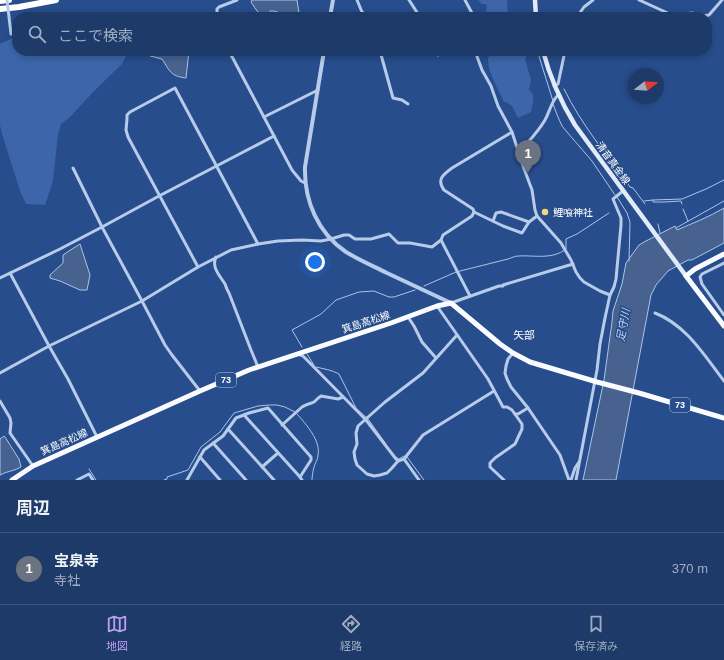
<!DOCTYPE html>
<html lang="ja">
<head>
<meta charset="utf-8">
<style>
  :root { --surface:#1d3a69; --page:#25416f; --text:#f1f3f6; --muted:#a0adc0; --line:#3b547d; --accent:#bca0f2 }
  body { margin:0; font-family:Helvetica,"Noto Sans JP",sans-serif; background:var(--page); color:var(--text) }
  .compass { position:absolute; left:628px; top:68px; width:36px; height:36px; border-radius:50%; background:var(--surface); box-shadow:0 2px 6px #0003; rotate:73deg }
  .you { position:absolute; left:315px; top:262px; width:14px; height:14px; margin:-10px; border:3px solid #fff; border-radius:50%; background:#1a73e8; box-shadow:0 0 0 6px #1a73e833 }
  .badge { display:grid; place-items:center; width:26px; height:26px; border-radius:50%; background:var(--accent); color:#fff; font-size:13px; font-weight:700 }
  .pin { position:absolute; translate:-50% -33px; filter:drop-shadow(0 1px 2px #0008) }
  .pin::after { content:''; position:absolute; top:21px; width:14px; height:12px; background:inherit; clip-path:polygon(0 0,100% 0,50% 100%) }
  .list { margin:0; padding:0; list-style:none }
  h2 { display:flex; justify-content:space-between; align-items:center; height:52px; margin:0; padding:0 16px; font-size:17px }
  h2 small { font-size:13px; font-weight:400; color:var(--muted) }
  .list li { display:grid; grid-template-columns:26px 1fr auto; gap:12px; align-items:center; box-sizing:border-box; height:72px; padding:0 16px; border-top:1px solid var(--line) }
  .list b { display:block; font-size:15px; white-space:nowrap }
  .list p { margin:0; font-size:13px; white-space:nowrap; color:var(--muted) }
  .list em { font-size:13px; font-style:normal; color:var(--muted) }
  .icon { flex:none; width:22px; height:22px; fill:none; stroke:currentColor; stroke-width:2; stroke-linecap:round; stroke-linejoin:round }
  .map { position:relative; flex:none; width:724px; height:480px; overflow:hidden }
  .search { position:absolute; background:var(--surface); box-shadow:0 2px 6px #0003; left:12px; right:12px; top:12px; height:44px; display:flex; align-items:center; gap:10px; box-sizing:border-box; padding:0 14px; border-radius:16px; color:var(--muted); font-size:15px }
  .sheet { height:124px; background:var(--surface) }
  nav { display:flex; justify-content:space-around; align-items:center; box-sizing:border-box; height:56px; border-top:1px solid var(--line); background:var(--surface); font-size:11px; color:var(--muted) }
  nav a { display:grid; justify-items:center; gap:2px }
  nav .on { color:var(--accent) }
  .map>svg:first-child { display:block }
</style>
</head>
<body>
<div class="map">
<svg width="724" height="480" viewBox="0 0 724 480">
  <rect width="100%" height="100%" fill="#274d8c"/>
  <g fill="#3c66a9">
    <path d="M478 0H507L508 17H486L485 14 487 7 486 4H482Z"/>
    <path d="M17 36V51H127V54L122 64 95 90 70 117 61 124 58 134 53 181 45 205 26 204 20 191 2 134 0 125V44Z"/>
    <path d="M488 51H526L527 54 525 59 531 80 529 90C537 95 532 104 531 112L518 118 512 106 506 102H504C498 88 488 74 488 58L490 55Z"/>
  </g>
  <g fill="#47628f" stroke="#abc5eb">
    <path d="M252 0H297L299 13 294 17C284 17 278 10 270 11L269 14C259 18 256 9 251 2Z"/>
    <path d="M149 51H189L186 78C170 76 170 71 162 59L150 56Z"/>
    <path d="M724 208V243L692 260H688L668 271 656 285 651 295 616 480H583L604 380 612 322 613 311 622 284 626 263 639 245 646 241 675 226 677 230C693 223 709 217 724 208Z"/>
    <path d="M80 244 90 275 87 290H80L60 281 50 278V275L63 263V255L69 251Z"/>
    <path d="M4 436 5 437 19 459 21 467C15 471 7 471 0 475V439Z"/>
  </g>
  <g fill="none" stroke-linecap="round" stroke-linejoin="round">
    <g stroke="#abc5eb" stroke-width="1">
      <path d="M538 53 553 101"/>
      <path d="M564 89C581 124 607 155 630 187L633 188 645 204"/>
      <path d="M553 104 558 117 562 126 567 132 592 161 615 195"/>
      <path d="M617 197 627 213 630 222 629 261"/>
      <path d="M653 200 682 199 706 189 724 180"/>
      <path d="M644 201 653 200V202H664L681 201 682 204"/>
      <path d="M683 209 688 221"/>
      <path d="M658 224 660 233"/>
      <path d="M676 228 724 201"/>
      <path d="M424 286 456 272 508 259C511 258 515 256 518 256 534 255 552 260 566 249V239L577 234 609 213"/>
      <path d="M302 347 292 330 321 314 336 300 359 292 374 291 389 297H394L415 290"/>
      <path d="M307 354 314 365"/>
      <path d="M316 367C324 369 332 370 339 374L356 408 368 419 386 444"/>
      <path d="M297 414C306 424 321 441 318 455 318 460 315 463 314 467 313 471 312 476 312 480"/>
      <path d="M396 457 399 459 404 456"/>
      <path d="M407 457 424 480"/>
      <path d="M89 469 96 480"/>
      <path d="M164 480 167 479V477L188 470 201 447 220 432 234 413 258 406 269 405H277L285 407 295 412"/>
    </g>
    <g stroke="#b7cbea" stroke-width="3">
      <path d="M357 0 362 12 369 17"/>
      <path d="M409 0 420 17"/>
      <path d="M465 0 474 17"/>
      <path d="M639 0 672 15H677L692 13 704 16 709 15 722 0"/>
      <path d="M220 17 217 14V9L219 7 237 0"/>
      <path d="M577 17 584 7 593 0"/>
      <path d="M229 51 292 170 301 181 305 183"/>
      <path d="M380 51 393 98 402 100 408 104"/>
      <path d="M437 51 438 55"/>
      <path d="M475 51 482 70 491 86 498 106 512 132 523 166 532 190 535 210 537 216 561 243 571 260 576 272 580 278 584 282 600 291 610 295"/>
      <path d="M554 86 558 84 565 51"/>
      <path d="M264 117 318 90"/>
      <path d="M519 153C528 142 538 132 545 120 550 111 551 102 558 95"/>
      <path d="M73 168 102 227 142 301 165 345 172 355 200 391"/>
      <path d="M474 212 503 226 522 233 529 222 537 216"/>
      <path d="M493 221 496 213 501 212 529 222"/>
      <path d="M441 240 470 296"/>
      <path d="M216 257C211 267 220 276 225 284 226 287 227 290 229 293L251 350 258 367"/>
      <path d="M724 263 702 274 700 277 702 284 724 315"/>
      <path d="M198 267 128 137 126 130 127 119V115L130 112 175 88 258 244"/>
      <path d="M10 273 49 346 68 379 97 437"/>
      <path d="M0 278 60 249 102 227 159 196 274 136"/>
      <path d="M451 303 499 286H503V285L573 264"/>
      <path d="M437 306 488 379 503 407H507L512 410 522 424V429L515 444 495 458 490 463V467L504 480"/>
      <path d="M655 313C686 325 704 355 724 381"/>
      <path d="M408 317 414 326 422 342 436 358"/>
      <path d="M457 335 423 373 385 402 358 426 356 433 357 444 354 452 355 459 357 465 367 474 374 476 380 475 387 473 392 468 398 461 404 459 423 435 494 391"/>
      <path d="M513 353 508 359 506 366 505 373 507 379 511 387 528 408 560 455 569 480"/>
      <path d="M298 354 303 356 366 420 396 459 398 461"/>
      <path d="M0 373 49 346 142 301 198 267 231 250 258 244 278 241 302 240 321 241 331 239 344 235H349L355 239H371L389 234 398 243H410L432 247 441 240 443 235 472 216 474 212 473 209 444 190C436 179 444 174 452 168L512 132"/>
      <path d="M0 401 10 418 11 423 10 433 33 466"/>
      <path d="M515 414H518L528 408"/>
      <path d="M244 415 300 477"/>
      <path d="M282 425 302 407C306 404 310 404 314 402 316 400 318 398 321 396L338 399 343 397"/>
      <path d="M228 429 274 480"/>
      <path d="M213 443 246 480"/>
      <path d="M200 457 220 480"/>
      <path d="M404 459 419 480"/>
      <path d="M262 467 278 453"/>
      <path d="M77 480 89 474 93 480"/>
      <path d="M187 480 204 450 223 436 236 418 249 413 268 408 311 457V460L300 477 302 480"/>
      <path d="M571 480 575 468 579 462"/>
      <path d="M576 480 597 370 600 344 605 318 610 295 614 287 616 279 621 225V218L613 199 623 191"/>
    </g>
    <g stroke="#b7cbea" stroke-width="4">
      <path d="M330 17 333 0"/>
      <path d="M324 51 305 167C304 201 318 233 346 252 359 260 373 266 387 273 408 283 430 293 451 303"/>
    </g>
    <g stroke="#e1eaf9" stroke-width="4.5">
      <path d="M535 0 536 17"/>
      <path d="M543 51C550 78 561 102 575 125L686 276"/>
    </g>
    <g stroke="#fafcff" stroke-width="5">
      <path d="M724 254 695 269 686 276 724 326"/>
      <path d="M12 480 33 466 200 391 249 370 391 323 437 306 451 303 500 344 513 353 530 362 597 382 639 393 724 418"/>
    </g>
    <g stroke="#fff" stroke-width="6">
      <path d="M0 1 9 0"/>
      <path d="M0 9 19 7 56 0"/>
    </g>
    <path stroke="#b7cbea" stroke-width="3" d="M7 0 11 34"/>
  </g>
  <circle fill="#f2d77d" stroke="#274d8c" stroke-width="1.5" cx="545" cy="212" r="4"/>
  <g text-anchor="middle" dominant-baseline="central" stroke-width="3" stroke-linejoin="round" paint-order="stroke">
    <g fill="#274d8c" stroke="#becadc" stroke-width="1">
      <rect x="216" y="373" width="20" height="14" rx="3"/>
      <rect x="670" y="398" width="20" height="14" rx="3"/>
    </g>
    <g font-size="9" font-weight="bold" fill="#fff">
      <text x="226" y="380">73</text>
      <text x="680" y="405">73</text>
    </g>
    <g font-size="10" fill="#fff" stroke="#274d8c">
      <text transform="translate(613 163) rotate(54)">清音真金線</text>
      <text transform="translate(366 322) rotate(-18)">箕島高松線</text>
      <text transform="translate(64 442) rotate(-24)">箕島高松線</text>
    </g>
    <g font-size="10" fill="#fff" stroke="#274d8c" text-anchor="start">
      <text x="553" y="212">鯉喰神社</text>
    </g>
    <g font-size="11" font-style="italic" fill="#c3d5f1" stroke="#274d8c">
      <text transform="translate(623 325) rotate(-80)">足守川</text>
    </g>
    <g font-size="11" fill="#fff" stroke="#274d8c">
      <text x="524" y="335">矢部</text>
    </g>
  </g>
</svg>
<svg class="compass" viewBox="-18 -18 36 36"><path d="M0-13l5 13h-10z" fill="#e53935"/><path d="M0 13l5-13h-10z" fill="#a0adc0"/></svg>
<div class="you"></div>
<div class="pin badge" style="left:528px;top:173px;background:#6b7280">1</div>
<div class="search"><svg class="icon" aria-label="search" viewBox="0 0 24 24"><circle cx="10" cy="10" r="6"/><path d="M15 15l6 6"/></svg>ここで検索</div>
</div>
<section class="sheet">
<h2>周辺<small></small></h2>
<ul class="list">
<li><span class="badge" style="background:#6b7280">1</span><div><b>宝泉寺</b><p>寺社</p></div><em>370 m</em></li>
</ul>
</section>
<nav>
<a class="on"><svg class="icon" aria-label="map" viewBox="0 0 24 24"><path d="M3 6l6-2 6 2 6-2v14l-6 2-6-2-6 2zM9 4v14M15 6v14"/></svg>地図</a>
<a><svg class="icon" aria-label="directions" viewBox="0 0 24 24"><path d="M12 3l9 9-9 9-9-9zM9 14v-3h6M13 9l2 2-2 2"/></svg>経路</a>
<a><svg class="icon" aria-label="saved" viewBox="0 0 24 24"><path d="M7 4h10v16l-5-4-5 4z"/></svg>保存済み</a>
</nav>
</body>
</html>
